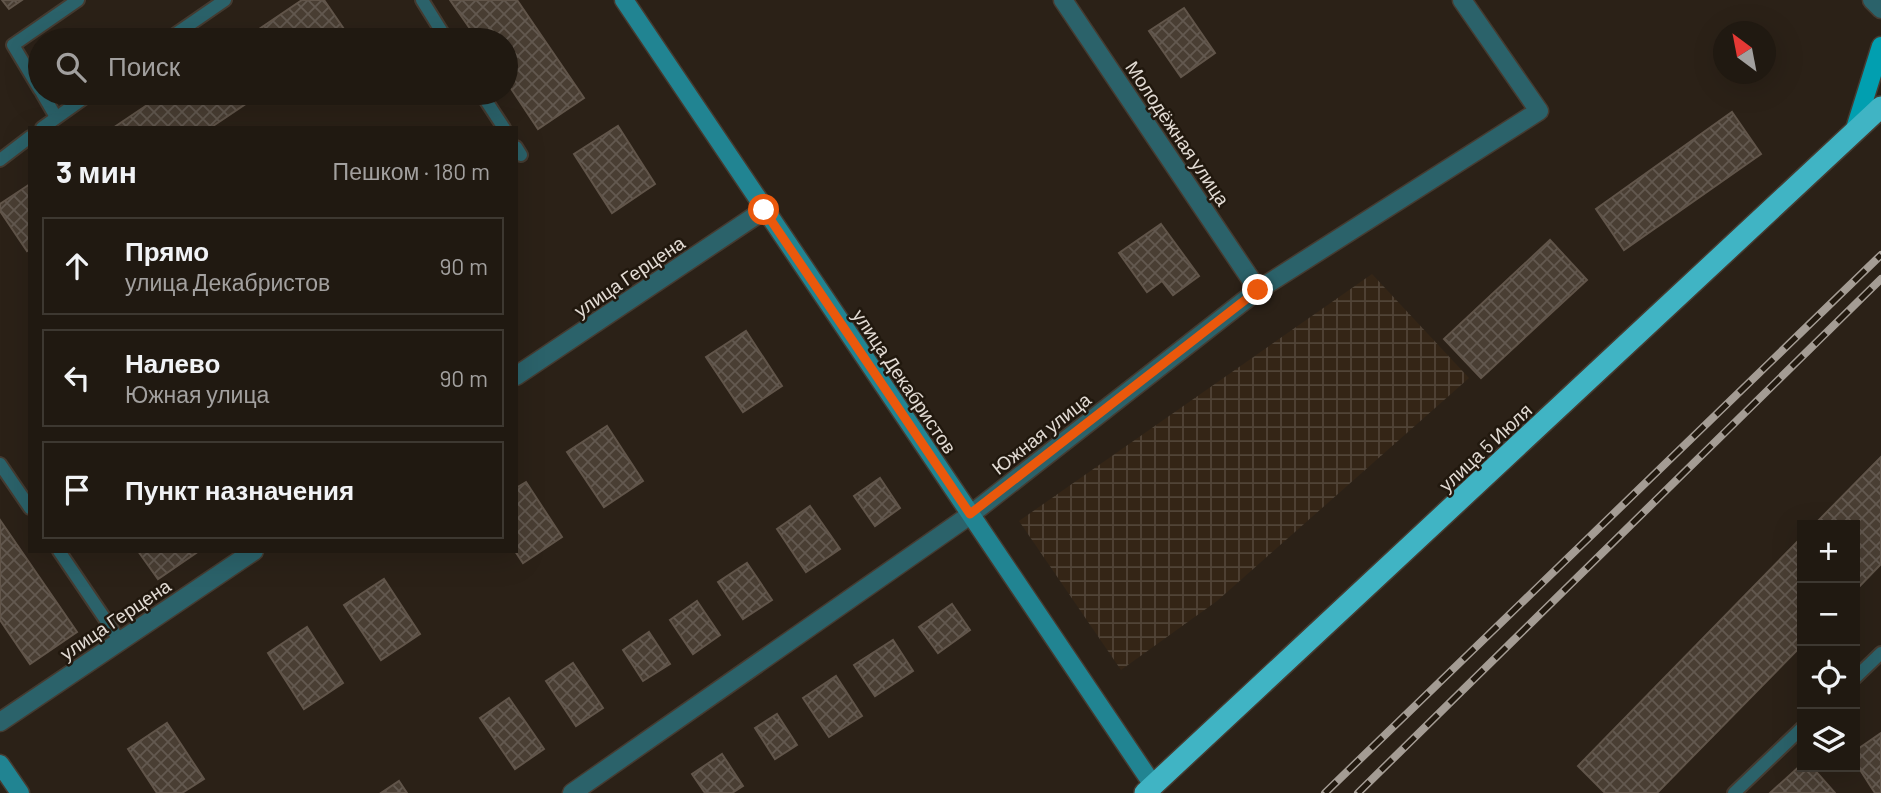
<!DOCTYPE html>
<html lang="ru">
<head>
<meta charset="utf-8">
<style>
  :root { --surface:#201911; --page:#2d261f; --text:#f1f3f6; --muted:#a2a09f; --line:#3d3831 }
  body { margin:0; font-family:Barlow,sans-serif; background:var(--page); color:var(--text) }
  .controls { position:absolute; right:21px; bottom:21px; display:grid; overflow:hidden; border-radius:0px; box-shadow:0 7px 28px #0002 }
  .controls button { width:63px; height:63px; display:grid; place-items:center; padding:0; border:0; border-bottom:2px solid var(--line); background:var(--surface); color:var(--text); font:35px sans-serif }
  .compass { position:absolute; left:1713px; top:21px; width:63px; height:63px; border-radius:50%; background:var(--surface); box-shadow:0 7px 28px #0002; rotate:328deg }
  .stop { position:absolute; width:21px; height:21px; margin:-16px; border:5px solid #ea580c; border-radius:50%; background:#fff }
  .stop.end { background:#ea580c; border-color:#fff; box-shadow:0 2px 7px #0008 }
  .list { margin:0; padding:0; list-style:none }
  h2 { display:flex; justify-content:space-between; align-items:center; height:91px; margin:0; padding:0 28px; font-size:30px }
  h2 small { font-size:23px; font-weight:400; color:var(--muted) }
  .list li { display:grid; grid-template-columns:46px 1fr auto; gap:21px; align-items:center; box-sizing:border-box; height:98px; margin:0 14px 14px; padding:0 14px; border:2px solid var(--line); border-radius:0px }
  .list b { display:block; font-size:26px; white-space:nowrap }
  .list p { margin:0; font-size:23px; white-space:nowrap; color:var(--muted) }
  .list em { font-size:23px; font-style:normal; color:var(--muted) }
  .icon { flex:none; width:38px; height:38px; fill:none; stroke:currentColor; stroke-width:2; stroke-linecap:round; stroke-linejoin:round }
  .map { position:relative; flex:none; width:1881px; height:793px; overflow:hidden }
  .search { position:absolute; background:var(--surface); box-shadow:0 7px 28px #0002; left:28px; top:28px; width:490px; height:77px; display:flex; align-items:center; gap:18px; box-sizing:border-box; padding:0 24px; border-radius:38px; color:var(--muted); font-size:26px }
  .panel { position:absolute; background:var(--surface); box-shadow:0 7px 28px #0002; left:28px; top:126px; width:490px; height:427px; border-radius:0px }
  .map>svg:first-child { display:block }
</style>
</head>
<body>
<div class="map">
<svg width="1881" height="793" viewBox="0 0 1881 793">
  <defs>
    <pattern id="industrial-grid" width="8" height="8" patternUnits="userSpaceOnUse" patternTransform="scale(1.75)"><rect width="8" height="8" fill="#342516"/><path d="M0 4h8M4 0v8" fill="none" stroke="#514437"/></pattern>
    <pattern id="building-cross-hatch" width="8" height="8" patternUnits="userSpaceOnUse" patternTransform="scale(1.75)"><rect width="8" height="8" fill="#493e33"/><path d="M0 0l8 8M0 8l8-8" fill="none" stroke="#635950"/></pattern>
  </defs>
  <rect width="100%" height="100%" fill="#2b2117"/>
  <path fill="url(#industrial-grid)" d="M1372 274 1469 378 1217 601 1121 670 1019 521Z"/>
  <g fill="url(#building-cross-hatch)" stroke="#61554a" stroke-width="2">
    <path d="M2 0H22L9 9Z"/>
    <path d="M302 0H324L348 35 339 40H243Z"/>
    <path d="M450 0H517L584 98 538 129 506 81V40H478Z"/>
    <path d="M1184 8 1215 53 1181 77 1149 31Z"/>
    <path d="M165 93H262L210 128H113Z"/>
    <path d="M1732 112 1761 154 1624 250 1596 209Z"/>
    <path d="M618 126 655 184 612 213 574 154Z"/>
    <path d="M30 184V249L27 251 0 211V204Z"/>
    <path d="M1161 224 1199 276 1173 295 1162 281 1147 292 1119 253Z"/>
    <path d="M1550 240 1587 280 1481 378 1444 339Z"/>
    <path d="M746 331 782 386 743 412 706 357Z"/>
    <path d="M607 426 643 481 604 507 567 452Z"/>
    <path d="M1881 457V564L1855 591V525H1814Z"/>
    <path d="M880 478 900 508 875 526 854 496Z"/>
    <path d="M526 482 562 537 523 563 515 551 516 488Z"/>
    <path d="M810 506 840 549 806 572 777 529Z"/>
    <path d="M0 520 77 632 30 664 0 620Z"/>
    <path d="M1802 537V645L1657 793H1605L1578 766Z"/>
    <path d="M138 551H199L158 579Z"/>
    <path d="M747 563 772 600 743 619 718 582Z"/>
    <path d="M384 579 420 634 381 660 344 605Z"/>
    <path d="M697 601 720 635 693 654 670 620Z"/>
    <path d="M952 604 970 630 938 653 919 627Z"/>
    <path d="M307 627 343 683 304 709 268 653Z"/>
    <path d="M649 632 670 664 643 681 623 650Z"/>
    <path d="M893 640 913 671 875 696 854 665Z"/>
    <path d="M573 663 603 708 576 726 546 681Z"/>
    <path d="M836 676 862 716 829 737 803 698Z"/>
    <path d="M509 698 544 749 515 769 480 718Z"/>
    <path d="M777 714 797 745 775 759 755 728Z"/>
    <path d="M167 723 204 779 182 793H157L128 749Z"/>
    <path d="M1881 733V793H1875L1855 762V751Z"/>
    <path d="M722 754 743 786 732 793H705L692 774Z"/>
    <path d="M1802 764V767H1812L1835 793H1770Z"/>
    <path d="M399 781 407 793H381Z"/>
  </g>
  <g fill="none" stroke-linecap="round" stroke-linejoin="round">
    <g stroke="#453b31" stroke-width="16">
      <g id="lane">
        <path d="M422 0 447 40"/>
        <path d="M167 40 225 0"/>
        <path d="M40 90 13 45 78 0"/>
        <path d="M42 93 56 117"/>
        <path d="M481 93 504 128"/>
        <path d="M42 128 91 93"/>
        <path d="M516 147 521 155"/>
        <path d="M0 160 30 137"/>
        <path d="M0 464 30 508"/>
        <path d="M59 551 120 641"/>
        <path d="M1855 678 1881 653"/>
        <path d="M1734 793 1802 728"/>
      </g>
    </g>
    <g stroke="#453b31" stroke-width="21">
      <g id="street">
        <path d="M1063 0 1258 290"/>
        <path d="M1872 0 1881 9"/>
        <path d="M516 376 764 210"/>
        <path d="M0 722 254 551"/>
        <path d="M572 793 970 515 1258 290 1539 111 1462 0"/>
      </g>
    </g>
    <g stroke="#453b31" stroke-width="21">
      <g id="secondary">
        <path d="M624 0 1153 785"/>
        <path d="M0 764 20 793"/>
      </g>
    </g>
    <g stroke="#453b31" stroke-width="21">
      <path id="primary" d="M1854 132 1881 46"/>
    </g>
    <g stroke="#453b31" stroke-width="24">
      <path id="highway" d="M1145 793 1881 107"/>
    </g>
    <use href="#lane" stroke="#2b626a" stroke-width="12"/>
    <use href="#street" stroke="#2b626a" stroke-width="18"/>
    <use href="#secondary" stroke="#218492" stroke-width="18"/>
    <use href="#primary" stroke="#019fb0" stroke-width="18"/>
    <use href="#highway" stroke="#40b4c4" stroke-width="21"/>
    <g stroke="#a49c94" stroke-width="8">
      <g id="rail">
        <path d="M1325 793 1881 255"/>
        <path d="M1358 793 1881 279"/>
      </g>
    </g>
    <use href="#rail" stroke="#21180e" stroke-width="5" stroke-dasharray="16" stroke-linecap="butt"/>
  </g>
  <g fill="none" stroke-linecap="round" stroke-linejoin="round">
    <path stroke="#ea580c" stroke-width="9" d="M764 210 970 514 1258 290"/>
  </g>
  <g text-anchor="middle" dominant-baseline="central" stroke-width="5" stroke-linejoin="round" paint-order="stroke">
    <g font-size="19" fill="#e2dbd4" stroke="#21180e">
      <text transform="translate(1178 133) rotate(56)">Молодёжная улица</text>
      <text transform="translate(629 276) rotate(-34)">улица Герцена</text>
      <text transform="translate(905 381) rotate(56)">улица Декабристов</text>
      <text transform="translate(1041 433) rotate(-38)">Южная улица</text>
      <text transform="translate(1485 447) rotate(-43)">улица 5 Июля</text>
      <text transform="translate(115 619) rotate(-34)">улица Герцена</text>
    </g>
  </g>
</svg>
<div class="controls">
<button>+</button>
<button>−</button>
<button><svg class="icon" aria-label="locate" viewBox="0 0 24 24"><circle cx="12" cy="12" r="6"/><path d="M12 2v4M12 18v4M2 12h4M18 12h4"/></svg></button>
<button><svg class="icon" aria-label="layers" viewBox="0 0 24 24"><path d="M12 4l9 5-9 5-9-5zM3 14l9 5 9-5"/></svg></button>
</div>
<svg class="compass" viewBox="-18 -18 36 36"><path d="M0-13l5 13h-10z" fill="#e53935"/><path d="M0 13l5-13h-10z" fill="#a2a09f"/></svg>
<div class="stop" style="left:764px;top:210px"></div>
<div class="stop end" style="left:1258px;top:290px"></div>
<div class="search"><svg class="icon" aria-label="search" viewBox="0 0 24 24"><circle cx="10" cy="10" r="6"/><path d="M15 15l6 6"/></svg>Поиск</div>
<section class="panel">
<h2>3 мин<small>Пешком · 180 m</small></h2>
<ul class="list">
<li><svg class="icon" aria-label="ahead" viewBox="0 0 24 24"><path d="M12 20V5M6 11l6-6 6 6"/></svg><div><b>Прямо</b><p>улица Декабристов</p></div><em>90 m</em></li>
<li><svg class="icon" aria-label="left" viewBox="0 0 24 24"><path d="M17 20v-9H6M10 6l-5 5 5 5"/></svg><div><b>Налево</b><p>Южная улица</p></div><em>90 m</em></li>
<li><svg class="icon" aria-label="arrive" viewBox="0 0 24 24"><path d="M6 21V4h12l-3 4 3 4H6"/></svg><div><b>Пункт назначения</b></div></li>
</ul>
</section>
</div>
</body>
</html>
